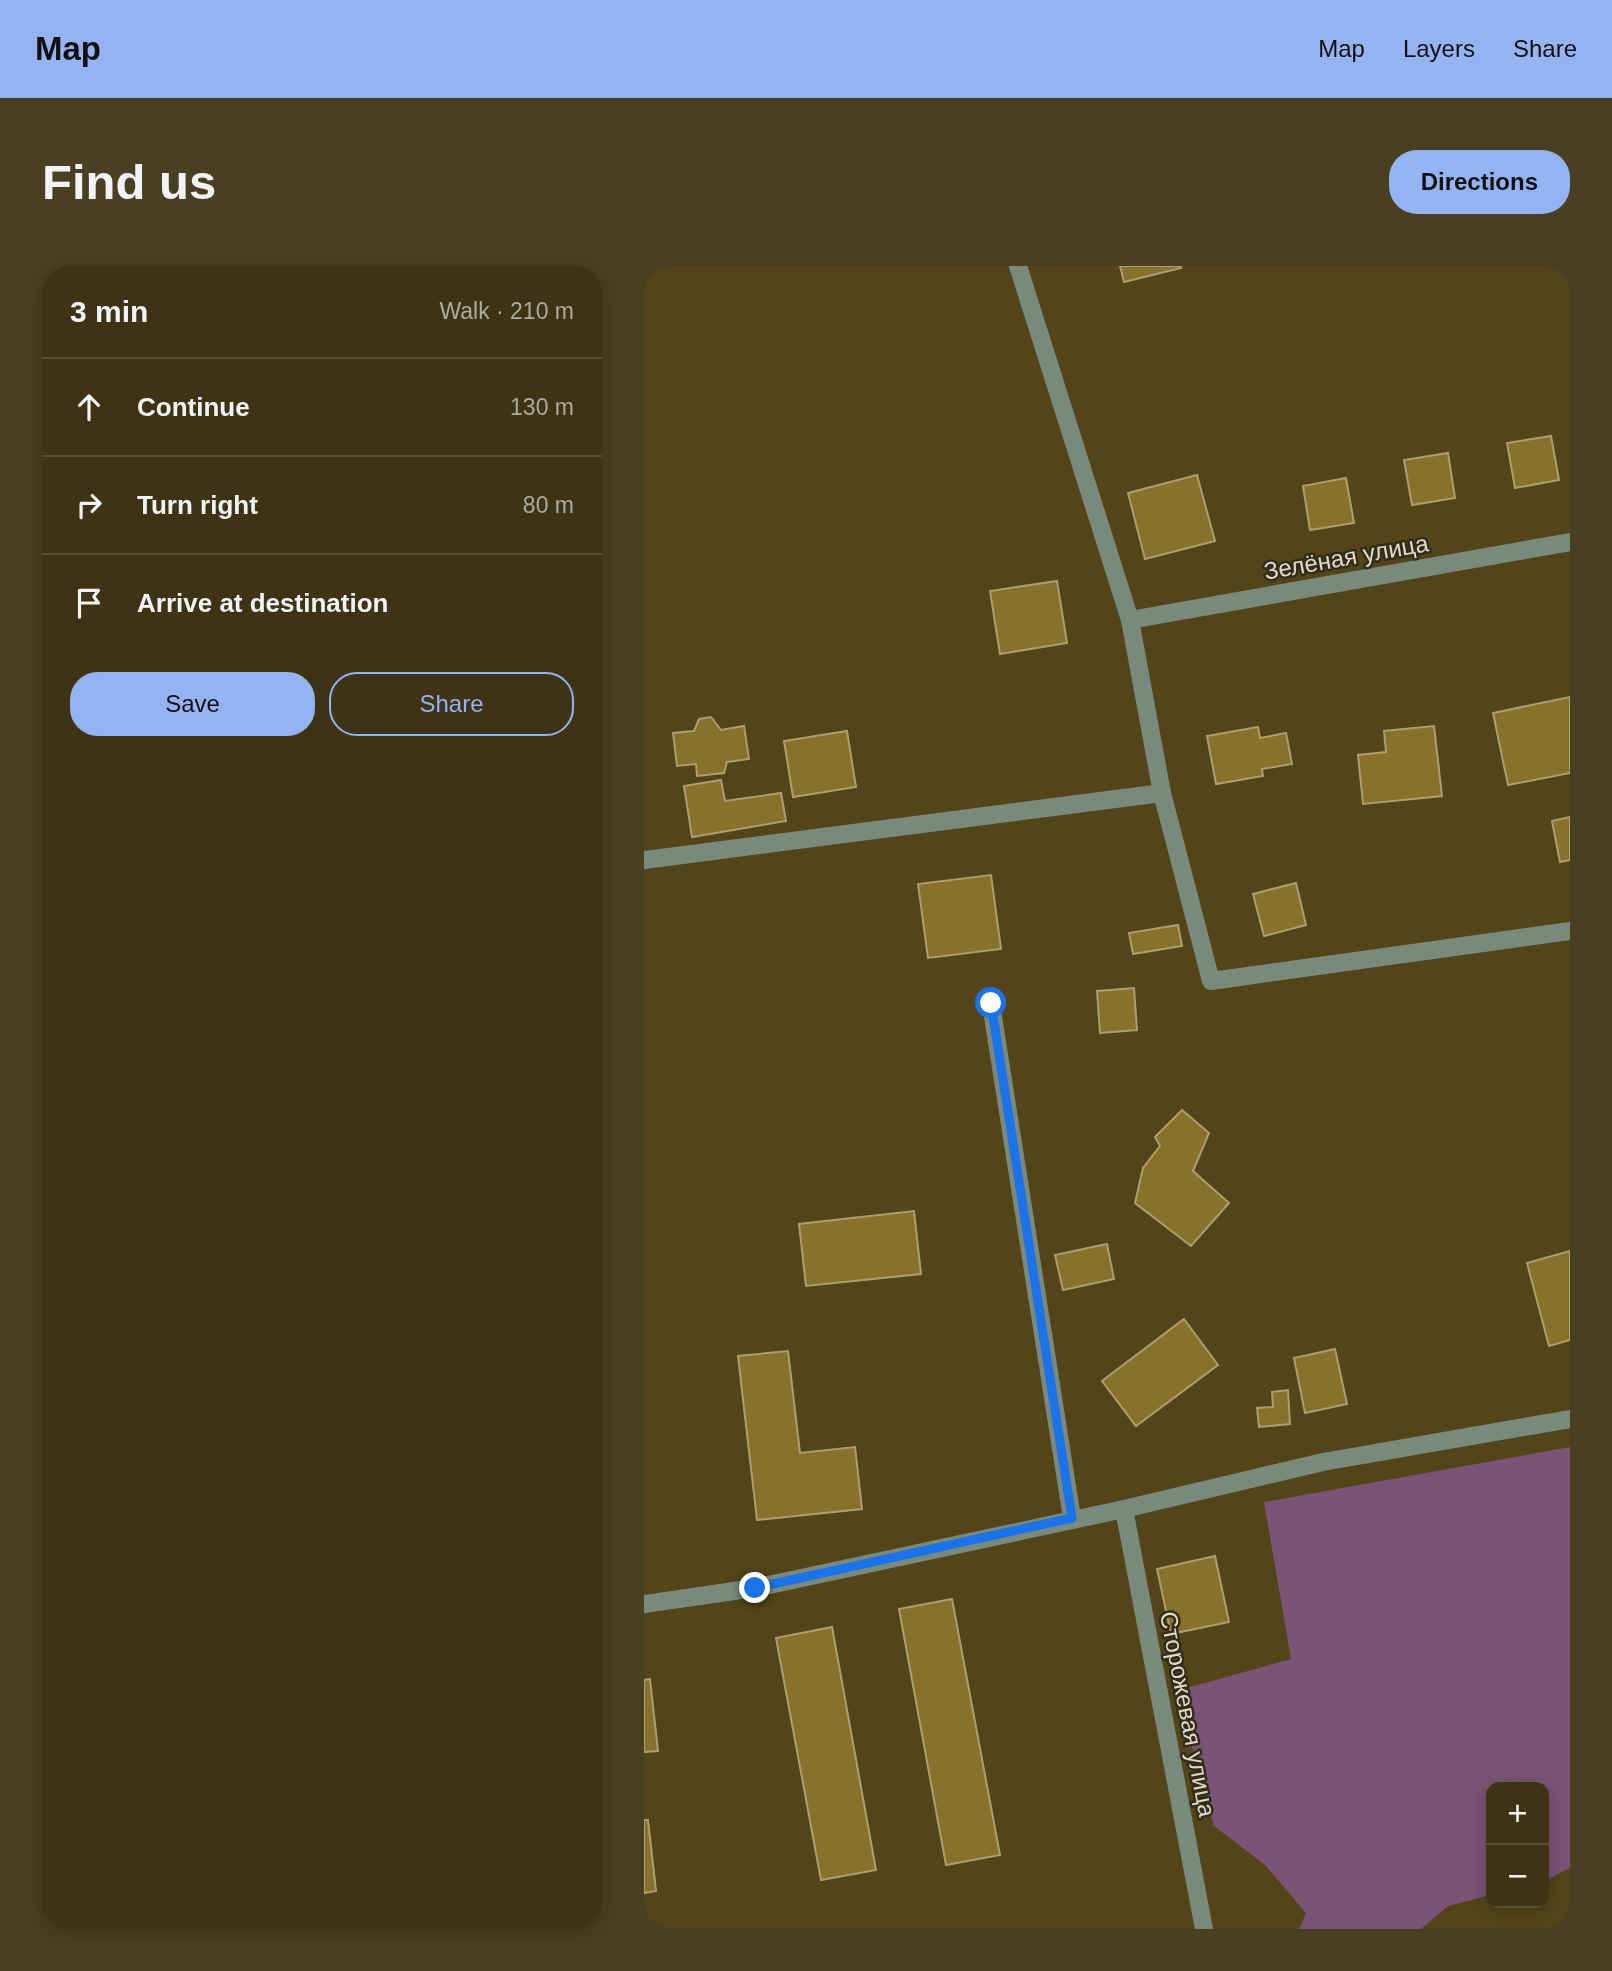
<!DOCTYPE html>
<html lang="en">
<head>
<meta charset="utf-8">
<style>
  :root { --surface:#3e3314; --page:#493f22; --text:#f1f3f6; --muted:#adaaa0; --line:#574e34; --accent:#95b2f1 }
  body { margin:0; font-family:Arial,sans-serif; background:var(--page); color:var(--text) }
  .controls { position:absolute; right:21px; bottom:21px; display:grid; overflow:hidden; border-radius:14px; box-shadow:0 4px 18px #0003 }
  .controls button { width:63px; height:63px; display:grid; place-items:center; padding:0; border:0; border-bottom:2px solid var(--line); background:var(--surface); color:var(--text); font:35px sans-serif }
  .stop { position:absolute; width:21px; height:21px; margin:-16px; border:5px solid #1a73e8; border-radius:50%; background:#fff }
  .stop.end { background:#1a73e8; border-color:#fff; box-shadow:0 2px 7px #0008 }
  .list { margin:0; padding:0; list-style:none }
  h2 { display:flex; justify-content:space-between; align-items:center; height:91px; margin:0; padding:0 28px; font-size:30px }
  h2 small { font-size:23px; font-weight:400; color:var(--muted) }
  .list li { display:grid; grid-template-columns:46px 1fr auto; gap:21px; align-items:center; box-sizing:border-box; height:98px; padding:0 28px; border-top:2px solid var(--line) }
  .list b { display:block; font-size:26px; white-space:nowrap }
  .list em { font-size:23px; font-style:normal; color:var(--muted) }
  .actions { display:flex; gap:14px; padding:21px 28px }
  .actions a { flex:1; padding:16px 0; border:2px solid var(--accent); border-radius:28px; text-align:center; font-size:24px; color:var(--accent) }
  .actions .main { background:var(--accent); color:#111 }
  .icon { flex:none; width:38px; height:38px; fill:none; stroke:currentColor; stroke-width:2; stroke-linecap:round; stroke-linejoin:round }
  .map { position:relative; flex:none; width:926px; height:1663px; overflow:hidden; border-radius:28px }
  header { display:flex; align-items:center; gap:42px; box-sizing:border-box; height:98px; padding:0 35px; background:var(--accent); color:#111 }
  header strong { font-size:33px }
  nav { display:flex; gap:38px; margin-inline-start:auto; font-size:24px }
  .intro { display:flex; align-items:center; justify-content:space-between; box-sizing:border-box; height:168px; padding:0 42px }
  h1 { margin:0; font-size:49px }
  .button { padding:18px 32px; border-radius:28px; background:var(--accent); color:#111; font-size:24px; font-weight:700 }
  main { display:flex; gap:42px; padding:0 42px }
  aside { flex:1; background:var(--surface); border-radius:28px; box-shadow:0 4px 18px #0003 }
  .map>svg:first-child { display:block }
</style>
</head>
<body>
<header>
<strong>Map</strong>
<nav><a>Map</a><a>Layers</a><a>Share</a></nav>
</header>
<div class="intro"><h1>Find us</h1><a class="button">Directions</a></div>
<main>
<aside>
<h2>3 min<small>Walk · 210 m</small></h2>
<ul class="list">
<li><svg class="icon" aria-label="ahead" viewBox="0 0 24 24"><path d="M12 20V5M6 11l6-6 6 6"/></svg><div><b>Continue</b></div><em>130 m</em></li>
<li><svg class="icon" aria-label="right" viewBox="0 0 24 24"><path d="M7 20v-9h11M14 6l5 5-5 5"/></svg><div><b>Turn right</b></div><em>80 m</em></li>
<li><svg class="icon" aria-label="arrive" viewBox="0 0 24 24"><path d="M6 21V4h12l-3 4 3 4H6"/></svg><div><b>Arrive at destination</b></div></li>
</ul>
<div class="actions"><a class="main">Save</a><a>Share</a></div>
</aside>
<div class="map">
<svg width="926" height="1663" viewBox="0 0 926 1663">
  <rect width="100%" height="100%" fill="#53441a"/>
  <path fill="#7a5375" d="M926 1181V1602L900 1615V1521H847V1629L804 1640 777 1663H655L662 1647 621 1599 570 1560 532 1425 647 1393 620 1236Z"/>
  <g fill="#87712b" stroke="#ad9e72" stroke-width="2">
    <path d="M476 0H537V2L480 16Z"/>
    <path d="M907 170 915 214 871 222 863 177Z"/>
    <path d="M804 187 811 232 768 239 760 194Z"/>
    <path d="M553 209 571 275 501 293 484 227Z"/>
    <path d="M702 212 710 257 666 264 659 220Z"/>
    <path d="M413 315 423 377 356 388 346 325Z"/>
    <path d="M926 431V507L864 519 849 447Z"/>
    <path d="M67 451 77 464 100 460 105 493 83 496 80 507 53 510 52 498 33 500 29 467 50 465 55 453Z"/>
    <path d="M790 460 798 530 719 538 714 489 742 486 740 465Z"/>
    <path d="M614 461 616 472 642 467 648 498 618 503 619 510 572 518 563 470Z"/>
    <path d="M203 465 212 521 149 531 140 475Z"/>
    <path d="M77 514 81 535 137 527 142 555 48 571 40 520Z"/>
    <path d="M926 551V594L916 596 908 555Z"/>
    <path d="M347 609 357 683 284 692 274 618Z"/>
    <path d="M652 617 662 659 620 670 609 628Z"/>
    <path d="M534 659 538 680 489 688 485 667Z"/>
    <path d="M490 722 493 764 456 767 453 725Z"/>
    <path d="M538 844 565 867 549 905 585 937 547 980 491 937 499 902 516 880 511 871Z"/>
    <path d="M270 945 277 1008 162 1020 155 958Z"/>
    <path d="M463 978 470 1013 419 1024 411 989Z"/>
    <path d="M926 985V1074L905 1080 883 997Z"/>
    <path d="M540 1053 574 1099 492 1160 458 1115Z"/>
    <path d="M691 1083 703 1138 661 1147 650 1092Z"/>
    <path d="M144 1085 156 1187 211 1181 218 1243 113 1254 94 1090Z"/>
    <path d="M644 1124 646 1158 615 1161 613 1142 629 1141 628 1126Z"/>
    <path d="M571 1290 585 1356 527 1368 513 1303Z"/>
    <path d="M308 1333 356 1589 302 1599 255 1343Z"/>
    <path d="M188 1361 232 1604 177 1614 132 1372Z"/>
    <path d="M6 1413 14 1485 0 1486V1414Z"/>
    <path d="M0 1554H4L12 1625 0 1627Z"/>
  </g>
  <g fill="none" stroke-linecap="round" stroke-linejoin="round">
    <g stroke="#798a7c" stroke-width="18">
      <path d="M374 0 486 354 518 527 567 715 926 665"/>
      <path d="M486 354 926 276"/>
      <path d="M0 594 518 527"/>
      <path d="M347 738 428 1252"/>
      <path d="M480 1243 560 1663"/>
      <path d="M0 1338 111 1322 480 1243 679 1196 926 1153"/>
    </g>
  </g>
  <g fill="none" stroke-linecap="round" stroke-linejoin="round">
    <path stroke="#1a73e8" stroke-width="9" d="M111 1322 428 1252 347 737"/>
  </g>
  <g text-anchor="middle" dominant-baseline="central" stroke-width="5" stroke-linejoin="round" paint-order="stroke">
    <g font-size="24" fill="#e2dac4" stroke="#322c1a">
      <text transform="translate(702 291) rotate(-10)">Зелёная улица</text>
      <text transform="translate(544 1448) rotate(79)">Сторожевая улица</text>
    </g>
  </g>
</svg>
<div class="controls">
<button>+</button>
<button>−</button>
</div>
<div class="stop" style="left:347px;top:737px"></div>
<div class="stop end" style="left:111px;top:1322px"></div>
</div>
</main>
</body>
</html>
